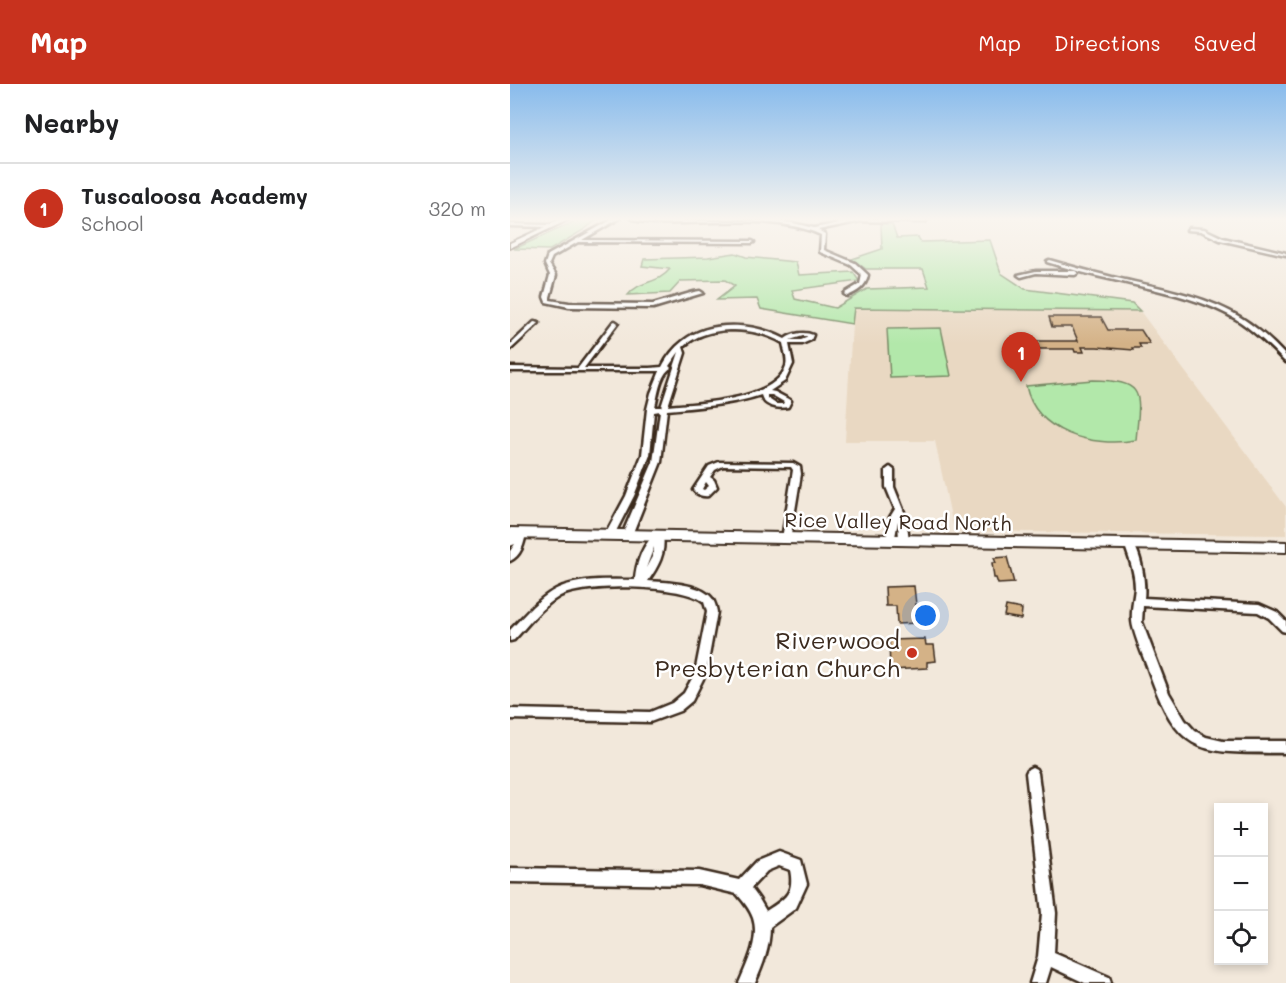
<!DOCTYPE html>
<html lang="en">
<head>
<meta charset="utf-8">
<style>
  :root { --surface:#fff; --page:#f6f6f6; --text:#202124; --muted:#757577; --line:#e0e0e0; --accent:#c8321e }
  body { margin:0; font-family:Mali,sans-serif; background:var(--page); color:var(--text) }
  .controls { position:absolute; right:18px; bottom:18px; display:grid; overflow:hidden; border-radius:0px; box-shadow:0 3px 9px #0003 }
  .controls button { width:54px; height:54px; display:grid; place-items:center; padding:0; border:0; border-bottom:2px solid var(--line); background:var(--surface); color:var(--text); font:30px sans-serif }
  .you { position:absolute; left:416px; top:532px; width:21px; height:21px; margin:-15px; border:4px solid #fff; border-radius:50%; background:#1a73e8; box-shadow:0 0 0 9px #1a73e833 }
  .badge { display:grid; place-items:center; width:39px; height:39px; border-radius:50%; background:var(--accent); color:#fff; font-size:20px; font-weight:700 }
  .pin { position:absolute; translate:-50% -50px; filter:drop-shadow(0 2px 3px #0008) }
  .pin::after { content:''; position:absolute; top:32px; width:21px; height:18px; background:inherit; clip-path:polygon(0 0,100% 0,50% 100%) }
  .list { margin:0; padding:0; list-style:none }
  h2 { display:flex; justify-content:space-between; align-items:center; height:78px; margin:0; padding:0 24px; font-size:26px }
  h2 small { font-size:20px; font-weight:400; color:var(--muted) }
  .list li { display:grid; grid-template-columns:39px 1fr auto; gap:18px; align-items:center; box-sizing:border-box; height:90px; padding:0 24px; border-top:2px solid var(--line) }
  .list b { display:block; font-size:22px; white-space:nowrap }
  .list p { margin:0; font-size:20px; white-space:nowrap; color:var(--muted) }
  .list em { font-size:20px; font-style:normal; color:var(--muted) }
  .icon { flex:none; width:33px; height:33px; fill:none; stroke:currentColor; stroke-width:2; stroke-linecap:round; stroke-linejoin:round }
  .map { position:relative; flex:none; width:776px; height:899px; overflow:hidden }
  header { display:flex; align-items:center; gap:36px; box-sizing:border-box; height:84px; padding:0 30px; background:var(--accent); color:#fff }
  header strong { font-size:28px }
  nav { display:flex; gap:33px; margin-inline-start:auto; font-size:21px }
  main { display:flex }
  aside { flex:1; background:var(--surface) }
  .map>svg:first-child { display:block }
</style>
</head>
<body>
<header>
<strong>Map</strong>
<nav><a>Map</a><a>Directions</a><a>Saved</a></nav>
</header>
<main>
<aside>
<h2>Nearby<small></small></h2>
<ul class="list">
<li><span class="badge">1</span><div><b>Tuscaloosa Academy</b><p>School</p></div><em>320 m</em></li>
</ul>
</aside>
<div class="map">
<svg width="776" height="899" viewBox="0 0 776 899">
  <rect width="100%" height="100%" fill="#f2e8db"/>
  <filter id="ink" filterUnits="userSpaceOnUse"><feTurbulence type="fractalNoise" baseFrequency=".0167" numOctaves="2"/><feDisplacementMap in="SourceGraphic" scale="12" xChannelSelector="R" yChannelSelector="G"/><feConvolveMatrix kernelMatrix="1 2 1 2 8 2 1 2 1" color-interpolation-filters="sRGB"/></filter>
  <g filter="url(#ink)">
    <path fill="#e9d8c2" d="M343 224 630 227 776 423V451L444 447 425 357H335Z"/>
    <g fill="#b2e8aa" stroke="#768964" stroke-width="1.5">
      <path d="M73 134H89L75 145 40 166 4 165Z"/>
      <path d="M371 140H382L387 154 408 153 411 158 480 156 491 189 515 205 622 219 630 227 344 224 342 240 251 225 247 215 207 216 225 202 215 196 171 197 160 209 118 211C131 195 147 201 160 185L132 182 134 175 198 173 225 169 236 173 286 178 289 191 343 188 349 197 282 206 285 215 325 224 357 205 419 203 413 185H356L342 175 372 165Z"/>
      <path d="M431 244 441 292 380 294 377 245Z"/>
      <path d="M583 296C637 297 630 310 626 356 583 364 526 349 516 302Z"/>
    </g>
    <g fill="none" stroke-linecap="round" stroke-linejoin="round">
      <path stroke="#73879d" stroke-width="1.5" d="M763 134 776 135"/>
    </g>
    <g fill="#d4b287" stroke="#3b2a1e" stroke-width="1.5">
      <path d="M539 233H591L598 246H631L640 260H629L631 264H622L623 266 587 263H572L574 268H565L564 265H529L527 257H568L562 243H542Z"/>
      <path d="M497 473 504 499 488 500 486 494H484L482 479H486L484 474Z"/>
      <path d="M404 502 408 539 387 540 386 522H376L375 503Z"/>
      <path d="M496 522 512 525 511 535 494 532Z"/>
      <path d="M415 555 416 561H424L426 577 417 578V584L380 586 379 556Z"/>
    </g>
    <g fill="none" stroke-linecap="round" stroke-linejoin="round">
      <g stroke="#3b2a1e" stroke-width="5">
        <g id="street">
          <path d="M105 134H110L72 156 242 157 244 158 242 159 68 158 42 173 39 180 46 191 40 213V216L59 219 143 220 184 208 190 207 193 209 143 224 59 223 36 218 34 213 40 191 35 180 38 171Z"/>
          <path d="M121 134 149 137H263L283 139 304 144 351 135 414 136 416 137 414 138 351 137 308 146 315 150 314 166 345 179 358 191C356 203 347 208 337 212L334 210 335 209 350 200 352 191 341 181 310 168 311 151C263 129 195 141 144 139L128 137Z"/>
          <path d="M0 140 40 141 42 142 40 143 0 142Z"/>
          <path d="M679 144 694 145 713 154 776 169V171L710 156 691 147 677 146Z"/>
          <path d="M539 176C560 182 581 188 602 193 645 203 692 210 730 233 748 244 762 257 776 272V278L774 277C759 261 744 247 726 235 689 213 645 206 604 196 581 191 559 185 537 178V177Z"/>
          <path d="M526 187H565L568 189 565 191 526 189 511 193 508 191Z"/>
          <path d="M105 237 108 239 74 284H140L152 283C157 273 164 264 173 257 200 235 246 239 275 255 282 249 295 247 303 251L301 256 292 260H279L283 280 275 297 260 307 265 308 280 316 281 317 278 323C267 325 254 323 251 311 220 321 189 323 157 326L151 378 122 451 117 454 112 451 143 378 150 327 144 328 140 371 124 412 103 453 100 454 95 451 116 412 132 371 137 325 141 309 150 287H0V283L68 284 103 238ZM219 246C238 246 256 249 273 259 274 266 278 275 276 282 265 317 189 319 158 322L175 269 173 263C186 251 201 247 219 246ZM293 252H297L296 254 291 256H280ZM169 268 151 323H145C148 311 150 290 161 284L159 282ZM257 311H262L274 318 273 320H266L257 314Z"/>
          <path d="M24 238 29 239 0 266V261Z"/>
          <path d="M209 378 283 379 290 383 291 390 280 457 277 458 272 455 283 386 281 383 213 382 205 386 200 393 204 396 207 403 198 412C193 413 186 410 183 406L199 382ZM196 398 199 402 194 406 192 405Z"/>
          <path d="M380 383 384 386V403L396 433 399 456 394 459 389 456 388 437 384 458H378L376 456 380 433 385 425 376 403V386Z"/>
          <path d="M12 446 16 449C14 460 11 472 0 477V467L5 460 0 462V454Z"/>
          <path d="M148 449 153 452C156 469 148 483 138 497 155 498 185 499 199 511 204 515 206 522 207 528L196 589 182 617 170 627 140 638 0 635V625L140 628 162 619 174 609 185 589 197 528 194 518C174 500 74 499 50 512 32 522 18 541 4 556L0 557V546C12 534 23 520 38 510 62 493 97 496 125 496 126 480 133 457 148 449ZM144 463 143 471 136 484Z"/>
          <path d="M619 456C631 463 636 500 634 514L749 520 767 528 776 537V548L772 547 759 534 748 528 633 522 632 538 659 609 675 636 685 647 696 653 713 657H776V669C693 668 670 676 639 588 635 576 622 547 622 536 621 525 624 514 625 504 625 488 619 474 614 459Z"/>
          <path d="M522 683 526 685 528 689 546 829 544 869 599 893 601 899H575L541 883 536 899H520L528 873 532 829 516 689 518 685Z"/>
          <path d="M269 768 291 776 297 800 286 824 260 843C260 863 253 881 245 899H229C237 880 250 855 243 834 240 825 233 817 227 810L189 801 0 798V784L189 787 229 796 247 777ZM269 782 280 786C285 810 274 815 256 827L249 815 241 804 257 787Z"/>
        </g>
      </g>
      <g stroke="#3b2a1e" stroke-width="4">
        <g id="secondary">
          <path d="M54 134H62L0 164V159Z"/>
          <path d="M0 444 776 458V468L0 454Z"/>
        </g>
      </g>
      <use href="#street" fill="#fff" fill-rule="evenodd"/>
      <use href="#secondary" fill="#fff" fill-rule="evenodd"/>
    </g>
  </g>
  <linearGradient id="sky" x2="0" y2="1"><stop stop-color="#88bbec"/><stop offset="0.52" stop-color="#f9f5ef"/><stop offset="1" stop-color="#f9f5ef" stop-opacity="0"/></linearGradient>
  <rect width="776" height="260" fill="url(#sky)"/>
  <circle fill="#c8321e" stroke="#fff" stroke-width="2" cx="402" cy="569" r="6"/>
  <g text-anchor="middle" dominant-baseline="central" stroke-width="5" stroke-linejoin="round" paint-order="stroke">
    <g font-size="20" fill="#3b2a1e" stroke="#fff">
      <text transform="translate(388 437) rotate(1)">Rice Valley Road North</text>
    </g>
    <g font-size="24" fill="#3b2a1e" stroke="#fff" text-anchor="end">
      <text x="390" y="555">Riverwood<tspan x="390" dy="28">Presbyterian Church</tspan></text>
    </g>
  </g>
</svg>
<div class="controls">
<button>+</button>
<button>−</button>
<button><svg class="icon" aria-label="locate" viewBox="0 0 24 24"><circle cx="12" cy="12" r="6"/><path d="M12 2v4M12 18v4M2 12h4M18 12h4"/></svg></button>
</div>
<div class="you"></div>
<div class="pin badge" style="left:511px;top:298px">1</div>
</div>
</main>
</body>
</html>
